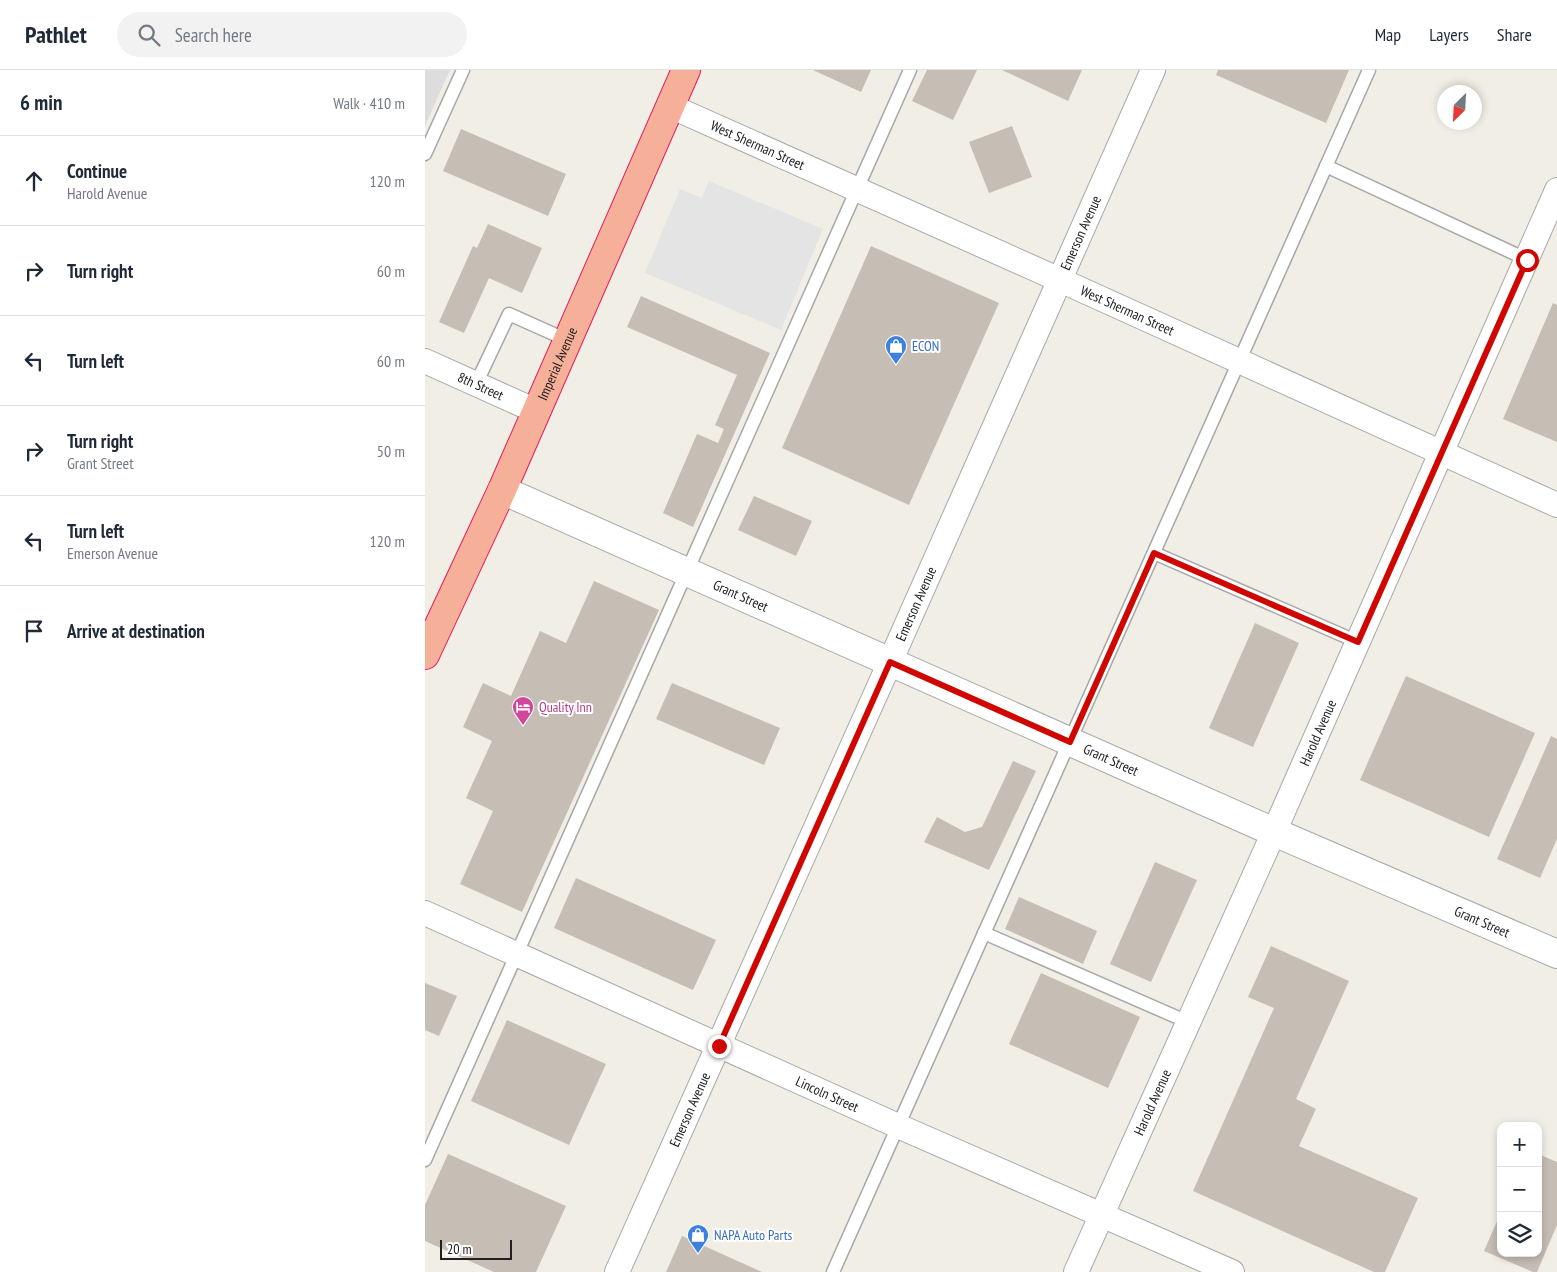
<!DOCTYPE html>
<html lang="en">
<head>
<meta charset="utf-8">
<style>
  :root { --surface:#fff; --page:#f2f2f3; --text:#1f2937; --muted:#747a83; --line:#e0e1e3 }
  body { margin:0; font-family:"PT Sans Narrow",sans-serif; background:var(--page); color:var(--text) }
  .controls { position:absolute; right:15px; bottom:15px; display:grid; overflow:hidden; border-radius:10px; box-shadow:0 2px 8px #0003 }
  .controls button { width:45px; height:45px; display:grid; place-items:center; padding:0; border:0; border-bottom:1px solid var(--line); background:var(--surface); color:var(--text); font:25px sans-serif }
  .compass { position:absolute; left:1012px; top:15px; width:45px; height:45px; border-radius:50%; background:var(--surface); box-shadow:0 2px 8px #0003; rotate:204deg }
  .scale { position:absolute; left:15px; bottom:12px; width:72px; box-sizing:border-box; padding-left:5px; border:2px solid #202020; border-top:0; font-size:14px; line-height:18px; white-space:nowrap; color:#202020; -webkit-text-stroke:4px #fff; paint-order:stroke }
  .stop { position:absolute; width:15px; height:15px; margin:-11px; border:4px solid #d00700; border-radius:50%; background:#fff }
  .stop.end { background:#d00700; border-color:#fff; box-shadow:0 1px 5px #0008 }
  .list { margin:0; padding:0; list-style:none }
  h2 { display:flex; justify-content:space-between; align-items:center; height:65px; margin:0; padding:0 20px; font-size:21px }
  h2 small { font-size:16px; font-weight:400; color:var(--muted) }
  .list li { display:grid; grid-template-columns:32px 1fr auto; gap:15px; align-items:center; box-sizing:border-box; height:90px; padding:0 20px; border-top:1px solid var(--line) }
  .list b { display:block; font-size:19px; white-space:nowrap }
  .list p { margin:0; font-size:16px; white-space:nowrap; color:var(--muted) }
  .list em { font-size:16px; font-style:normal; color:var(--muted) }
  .icon { flex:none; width:28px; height:28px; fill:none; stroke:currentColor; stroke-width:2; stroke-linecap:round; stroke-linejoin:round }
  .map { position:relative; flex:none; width:1132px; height:1202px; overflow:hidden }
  header { display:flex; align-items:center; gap:30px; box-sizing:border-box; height:70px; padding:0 25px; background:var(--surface); border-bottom:1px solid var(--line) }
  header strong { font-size:24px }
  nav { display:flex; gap:28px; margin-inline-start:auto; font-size:18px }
  .search { width:350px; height:45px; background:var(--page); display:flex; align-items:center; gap:12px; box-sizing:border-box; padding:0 18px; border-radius:28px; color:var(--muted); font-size:19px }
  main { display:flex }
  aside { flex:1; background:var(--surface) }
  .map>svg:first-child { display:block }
</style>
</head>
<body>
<header>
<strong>Pathlet</strong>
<div class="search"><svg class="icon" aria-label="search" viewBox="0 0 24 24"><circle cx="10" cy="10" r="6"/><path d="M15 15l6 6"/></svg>Search here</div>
<nav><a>Map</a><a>Layers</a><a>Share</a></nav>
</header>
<main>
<aside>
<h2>6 min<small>Walk · 410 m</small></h2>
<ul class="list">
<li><svg class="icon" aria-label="ahead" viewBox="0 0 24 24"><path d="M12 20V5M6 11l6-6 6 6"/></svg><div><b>Continue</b><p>Harold Avenue</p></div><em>120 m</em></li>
<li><svg class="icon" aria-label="right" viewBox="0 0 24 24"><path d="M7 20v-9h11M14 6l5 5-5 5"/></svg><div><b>Turn right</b></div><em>60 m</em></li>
<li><svg class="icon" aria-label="left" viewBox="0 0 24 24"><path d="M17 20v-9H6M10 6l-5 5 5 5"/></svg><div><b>Turn left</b></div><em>60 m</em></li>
<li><svg class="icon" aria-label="right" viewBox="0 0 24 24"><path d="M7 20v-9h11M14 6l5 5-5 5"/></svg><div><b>Turn right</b><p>Grant Street</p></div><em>50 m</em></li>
<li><svg class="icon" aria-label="left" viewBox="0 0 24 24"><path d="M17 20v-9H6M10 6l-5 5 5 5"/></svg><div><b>Turn left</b><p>Emerson Avenue</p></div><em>120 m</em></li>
<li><svg class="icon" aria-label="arrive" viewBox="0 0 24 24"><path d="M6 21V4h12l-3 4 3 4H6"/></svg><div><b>Arrive at destination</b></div></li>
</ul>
</aside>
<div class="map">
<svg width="1132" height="1202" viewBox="0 0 1132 1202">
  <rect width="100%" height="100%" fill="#f1eee6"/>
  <path fill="#dedddd" d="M0 0H25L0 56Z"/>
  <path fill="#e4e4e4" d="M284 111 398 159 356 260 220 203 255 119 277 128Z"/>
  <g fill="#c6bdb5">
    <path d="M388 0H446L436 22Z"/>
    <path d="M502 0H552L528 50 487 31Z"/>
    <path d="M577 0H657L643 31Z"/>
    <path d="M793 0H924L901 53 791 5Z"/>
    <path d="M587 56 607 107 564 123 544 72Z"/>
    <path d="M36 59 141 104 123 146 18 101Z"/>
    <path d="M63 154 117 178 97 223 64 208 39 263 14 252 48 176 52 178Z"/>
    <path d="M446 176 574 233 484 435 357 378Z"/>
    <path d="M216 226 345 283 268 457 238 443 272 364 293 373 299 359 290 355 312 305 202 257Z"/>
    <path d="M1128 233 1132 235V372L1078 349Z"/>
    <path d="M329 426 387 451 371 486 313 460Z"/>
    <path d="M169 511 234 540 97 842 35 814 68 741 41 728 67 671 38 657 58 613 86 626 115 561 141 573Z"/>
    <path d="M830 553 874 573 828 677 784 658Z"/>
    <path d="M981 606 1110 663 1064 767 935 710Z"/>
    <path d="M247 613 355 658 339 695 231 649Z"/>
    <path d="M1126 666 1132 669V769L1115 808 1072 789Z"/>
    <path d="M588 691 611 701 564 800 499 772 512 747 540 762 557 757Z"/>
    <path d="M730 792 772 810 726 912 685 894Z"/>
    <path d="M151 808 291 870 268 920 129 858Z"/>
    <path d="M594 827 672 861 658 894 580 859Z"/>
    <path d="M846 876 924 911 871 1029 891 1039 874 1076 993 1128 960 1202H949L768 1121 849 938 823 927Z"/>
    <path d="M616 903 715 947 683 1018 584 974Z"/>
    <path d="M0 913 32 926 14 966 0 960Z"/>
    <path d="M82 950 181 994 144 1075 46 1031Z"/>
    <path d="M23 1084 141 1136 111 1202H69L0 1171V1135Z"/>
    <path d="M1113 1084 1132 1092V1155L1112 1202H1108L1059 1181 1076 1142V1183H1113Z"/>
    <path d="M257 1166 337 1202H241Z"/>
  </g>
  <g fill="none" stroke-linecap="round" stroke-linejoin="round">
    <g stroke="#a7a7a7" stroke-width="15">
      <g id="service">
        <path d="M0 84 38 0"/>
        <path d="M901 96 1101 189"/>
        <path d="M51 314 84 244 142 270"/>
        <path d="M729 483 933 572"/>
        <path d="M559 863 763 952"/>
        <path d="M0 1090 485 0"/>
        <path d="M408 1202 944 0"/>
      </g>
    </g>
    <g stroke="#a7a7a7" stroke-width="26">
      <g id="minor">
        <path id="s1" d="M245 36 635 210 1132 435"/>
        <path id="s2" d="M0 291 111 341"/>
        <path id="s3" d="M0 843 473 1056 807 1202"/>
        <path id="s4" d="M192 1202 465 592 728 0"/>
        <path id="s5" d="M651 1202 849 762 1132 120"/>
      </g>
    </g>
    <g stroke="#a7a7a7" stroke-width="30">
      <g id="tertiary">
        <path id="s6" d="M77 420 849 762 1132 884"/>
      </g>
    </g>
    <g stroke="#e81a5a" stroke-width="30">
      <g id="trunk">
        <path id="s7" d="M0 585 77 420 261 0"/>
      </g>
    </g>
    <use href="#service" stroke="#fff" stroke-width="12"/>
    <use href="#minor" stroke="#fff" stroke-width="24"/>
    <use href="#tertiary" stroke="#fff" stroke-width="28"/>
    <use href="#trunk" stroke="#f6b09a" stroke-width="28"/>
  </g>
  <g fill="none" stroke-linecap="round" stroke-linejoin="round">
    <path stroke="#d00700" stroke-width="6" d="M294 976 465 592 645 672 729 483 933 572 1102 190"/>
  </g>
  <defs>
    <g id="shop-pin" transform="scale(1.125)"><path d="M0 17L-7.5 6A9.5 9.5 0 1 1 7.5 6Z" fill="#3f7fe0" stroke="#fff"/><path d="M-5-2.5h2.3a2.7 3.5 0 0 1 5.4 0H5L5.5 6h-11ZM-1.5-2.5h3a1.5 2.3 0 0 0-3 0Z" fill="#fff"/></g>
    <g id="hotel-pin" transform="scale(1.125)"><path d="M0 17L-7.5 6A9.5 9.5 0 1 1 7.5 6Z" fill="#d1479c" stroke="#fff"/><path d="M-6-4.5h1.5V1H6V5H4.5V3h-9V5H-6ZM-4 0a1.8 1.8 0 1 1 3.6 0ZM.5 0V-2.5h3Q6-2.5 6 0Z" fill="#fff"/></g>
  </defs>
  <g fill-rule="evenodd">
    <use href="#shop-pin" x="471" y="276"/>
    <use href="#hotel-pin" x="98" y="637"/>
    <use href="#shop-pin" x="273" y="1165"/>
  </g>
  <g text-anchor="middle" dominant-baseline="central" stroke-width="4" stroke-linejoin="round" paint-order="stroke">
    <g font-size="14" fill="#202020" stroke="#fff">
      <text stroke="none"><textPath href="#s1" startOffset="96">West Sherman Street</textPath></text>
      <text stroke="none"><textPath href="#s4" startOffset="1138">Emerson Avenue</textPath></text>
      <text stroke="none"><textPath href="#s1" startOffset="501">West Sherman Street</textPath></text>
      <text stroke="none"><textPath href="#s7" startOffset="320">Imperial Avenue</textPath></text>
      <text stroke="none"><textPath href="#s2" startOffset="61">8th Street</textPath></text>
      <text stroke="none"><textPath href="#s6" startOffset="261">Grant Street</textPath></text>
      <text stroke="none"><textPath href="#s4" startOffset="732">Emerson Avenue</textPath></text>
      <text stroke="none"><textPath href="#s5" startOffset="591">Harold Avenue</textPath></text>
      <text stroke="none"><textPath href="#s6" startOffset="666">Grant Street</textPath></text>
      <text stroke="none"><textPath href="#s6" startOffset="1071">Grant Street</textPath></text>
      <text stroke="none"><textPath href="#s3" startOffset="441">Lincoln Street</textPath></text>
      <text stroke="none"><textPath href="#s5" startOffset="186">Harold Avenue</textPath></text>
      <text stroke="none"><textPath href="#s4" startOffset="178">Emerson Avenue</textPath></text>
    </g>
    <g font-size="14" fill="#366cbe" stroke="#fff" text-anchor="start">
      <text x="487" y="276">ECON</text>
      <text x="289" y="1165">NAPA Auto Parts</text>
    </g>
    <g font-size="14" fill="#b23c85" stroke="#fff" text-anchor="start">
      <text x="114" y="637">Quality Inn</text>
    </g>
  </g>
</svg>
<div class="controls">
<button>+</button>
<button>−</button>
<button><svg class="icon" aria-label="layers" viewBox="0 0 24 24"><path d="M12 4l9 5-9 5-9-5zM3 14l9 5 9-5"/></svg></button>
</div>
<svg class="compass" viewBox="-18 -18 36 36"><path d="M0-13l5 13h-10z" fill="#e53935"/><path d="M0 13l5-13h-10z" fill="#747a83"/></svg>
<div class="scale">20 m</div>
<div class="stop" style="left:1102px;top:190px"></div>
<div class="stop end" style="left:294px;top:976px"></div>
</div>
</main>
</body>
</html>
